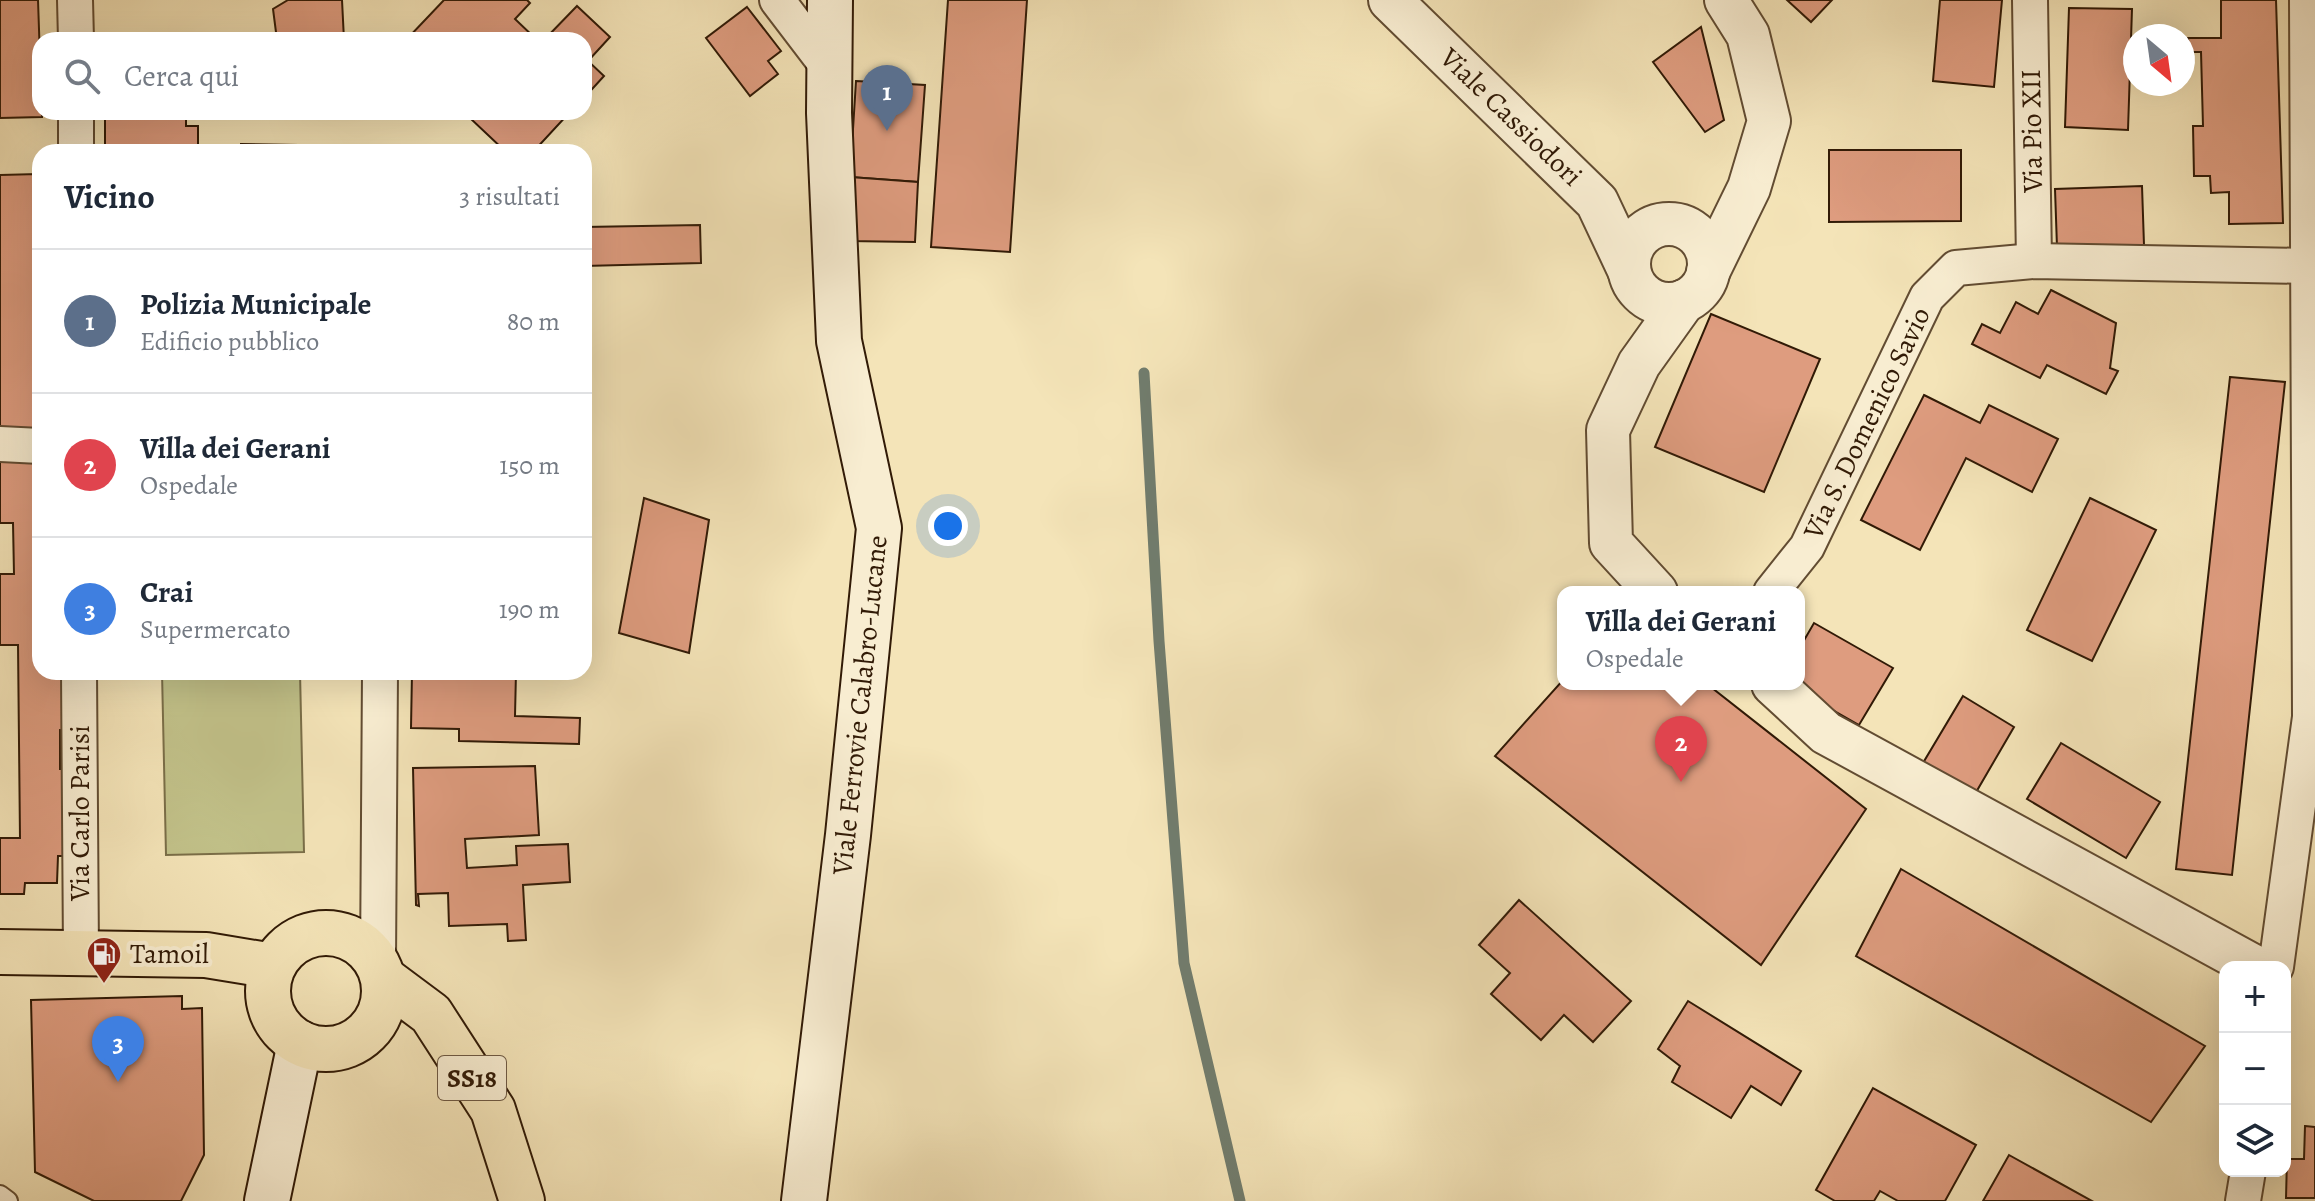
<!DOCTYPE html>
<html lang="it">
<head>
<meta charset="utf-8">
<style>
  :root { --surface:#fff; --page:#f6f6f7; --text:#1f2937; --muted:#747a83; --line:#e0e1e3; --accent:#d93025 }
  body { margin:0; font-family:Alegreya,serif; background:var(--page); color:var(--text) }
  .controls { position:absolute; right:24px; bottom:24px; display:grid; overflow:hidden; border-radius:16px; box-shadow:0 8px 32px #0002 }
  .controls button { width:72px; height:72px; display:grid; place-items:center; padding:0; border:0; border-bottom:2px solid var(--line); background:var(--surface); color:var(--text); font:40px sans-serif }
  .compass { position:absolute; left:2123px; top:24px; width:72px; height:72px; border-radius:50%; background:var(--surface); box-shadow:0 8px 32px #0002; rotate:151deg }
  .you { position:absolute; left:948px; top:526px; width:28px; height:28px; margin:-20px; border:6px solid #fff; border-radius:50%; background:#1a73e8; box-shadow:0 0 0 12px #1a73e833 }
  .badge { display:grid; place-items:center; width:52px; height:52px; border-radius:50%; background:var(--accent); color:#fff; font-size:26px; font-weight:700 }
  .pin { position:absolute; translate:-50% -66px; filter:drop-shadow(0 2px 4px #0008) }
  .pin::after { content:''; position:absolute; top:42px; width:28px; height:24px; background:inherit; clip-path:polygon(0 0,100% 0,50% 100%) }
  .popup { position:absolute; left:1557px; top:586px; width:248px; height:104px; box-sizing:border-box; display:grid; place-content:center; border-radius:16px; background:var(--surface); filter:drop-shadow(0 2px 6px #0005); font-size:26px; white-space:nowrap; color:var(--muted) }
  .popup b { font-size:30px; color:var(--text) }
  .popup::after { content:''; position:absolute; left:50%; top:100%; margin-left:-16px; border:16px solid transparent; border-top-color:var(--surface) }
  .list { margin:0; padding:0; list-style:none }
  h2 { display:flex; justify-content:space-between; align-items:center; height:104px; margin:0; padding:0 32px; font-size:34px }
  h2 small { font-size:26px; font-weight:400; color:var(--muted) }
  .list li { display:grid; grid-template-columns:52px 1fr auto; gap:24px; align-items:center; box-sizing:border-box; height:144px; padding:0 32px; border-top:2px solid var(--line) }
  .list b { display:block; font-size:30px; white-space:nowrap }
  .list p { margin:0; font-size:26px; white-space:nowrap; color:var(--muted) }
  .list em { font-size:26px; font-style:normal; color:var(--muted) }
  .icon { flex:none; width:44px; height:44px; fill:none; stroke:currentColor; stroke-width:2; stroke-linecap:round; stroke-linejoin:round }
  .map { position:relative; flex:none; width:2315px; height:1201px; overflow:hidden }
  .search { position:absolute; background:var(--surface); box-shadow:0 8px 32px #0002; left:32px; top:32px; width:560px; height:88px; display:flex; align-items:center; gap:20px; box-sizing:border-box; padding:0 28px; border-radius:24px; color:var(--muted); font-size:30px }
  .panel { position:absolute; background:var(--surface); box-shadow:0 8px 32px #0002; left:32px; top:144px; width:560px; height:536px; border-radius:24px }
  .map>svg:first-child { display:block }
</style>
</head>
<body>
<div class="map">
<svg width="2315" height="1201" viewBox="0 0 2315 1201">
  <rect width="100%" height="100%" fill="#f4e4b8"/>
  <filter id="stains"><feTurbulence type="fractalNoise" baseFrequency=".0025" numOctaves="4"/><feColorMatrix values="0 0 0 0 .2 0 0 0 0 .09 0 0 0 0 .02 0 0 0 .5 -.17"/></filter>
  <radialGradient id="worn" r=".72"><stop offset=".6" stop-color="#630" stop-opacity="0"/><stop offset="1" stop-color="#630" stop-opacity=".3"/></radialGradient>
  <path fill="#c2c28a" stroke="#7a6e48" stroke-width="2" d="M162 672H300L304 852 166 855Z"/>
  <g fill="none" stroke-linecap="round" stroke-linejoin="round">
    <path stroke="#717c6d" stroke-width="11" d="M1144 373 1159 641 1184 963 1240 1201"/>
  </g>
  <g fill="#de9c7f" stroke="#311a06" stroke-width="2">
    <path d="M0 0H38L42 117 0 118Z"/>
    <path d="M288 0H342L344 40H277L273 9Z"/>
    <path d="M444 0H527L530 3 515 19 537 40H406Z"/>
    <path d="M948 0H1027L1010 252 931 247Z"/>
    <path d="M1787 0H1832L1811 22Z"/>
    <path d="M1940 0H2002L1994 87 1933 81Z"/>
    <path d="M2221 0H2276L2283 223 2229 224V192L2211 193 2210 176H2194L2193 126H2203L2201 52H2189L2188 38H2221Z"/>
    <path d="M577 6 610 37 588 61 604 76 584 98V40H544Z"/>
    <path d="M747 7 781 51 768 61 778 74 750 96 706 38Z"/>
    <path d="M2069 8 2132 9 2128 130 2065 127Z"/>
    <path d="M1701 27 1724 120 1705 132 1653 62Z"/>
    <path d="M105 35 186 36V40H105Z"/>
    <path d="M856 81 925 85 918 182 850 177Z"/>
    <path d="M105 112H186V126H198V152H105Z"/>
    <path d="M477 112H570L533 152H506L471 119Z"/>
    <path d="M241 144 358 146V152H241Z"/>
    <path d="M1829 150H1961V221L1829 222Z"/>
    <path d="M38 174 40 428 0 429V175Z"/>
    <path d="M850 177 918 182 915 242 848 241Z"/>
    <path d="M2142 186 2144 245 2057 247 2055 189Z"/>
    <path d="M700 225 701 263 584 266V227Z"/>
    <path d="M2051 290 2116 323 2110 368 2118 371 2106 394 2047 365 2040 378 1972 344 1982 324 2000 333 2016 302 2038 314Z"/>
    <path d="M1711 314 1820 359 1764 492 1655 447Z"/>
    <path d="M2230 377 2285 382 2232 875 2176 869Z"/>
    <path d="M1924 395 1980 423 1989 405 2058 439 2032 492 1966 458 1920 550 1861 520Z"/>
    <path d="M0 456H40V672H73V731L60 730V769H78L77 856H58L57 883H25L24 894H0V838H20L18 645H0V574H14L13 523H0Z"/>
    <path d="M644 498 709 520 689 653 619 633Z"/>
    <path d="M2090 498 2156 530 2092 661 2027 630Z"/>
    <path d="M1814 623 1893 668 1859 725 1787 684H1799V649Z"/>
    <path d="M412 672H516L515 716 580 718 579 744 459 741V729L411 728Z"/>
    <path d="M1563 680V684H1707L1866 809 1761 965 1495 756Z"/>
    <path d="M1963 696 2014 727 1975 794 1923 763Z"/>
    <path d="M2061 743 2160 802 2126 858 2027 799Z"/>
    <path d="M535 766 539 835 465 839 467 868 517 865 516 846 568 844 570 882 523 885 526 940 508 941 507 924 449 926 448 893 418 894 419 906 416 905 413 768Z"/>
    <path d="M1901 869 2205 1046 2151 1122 1856 956Z"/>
    <path d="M1519 900 1631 1001 1593 1042 1564 1015 1541 1040 1491 994 1510 973 1479 945Z"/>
    <path d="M182 996V1009L202 1008 204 1155 181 1201H94L35 1172 31 1000Z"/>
    <path d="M1688 1001 1801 1071 1781 1105 1751 1086 1731 1118 1672 1082 1680 1066 1658 1049Z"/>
    <path d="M1873 1088 1976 1145 1945 1201H1898L1880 1191 1874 1201H1835L1816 1190Z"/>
    <path d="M2305 1126 2315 1127V1198H2286L2287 1159H2304Z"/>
    <path d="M2009 1155 2092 1201H1983Z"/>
  </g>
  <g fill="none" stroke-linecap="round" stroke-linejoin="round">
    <g stroke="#624c32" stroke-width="22">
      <path id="service" d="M0 1195 8 1201"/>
    </g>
    <g stroke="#624c32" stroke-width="38">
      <g id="minor">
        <path d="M75 0 76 40"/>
        <path d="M777 0 828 67"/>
        <path d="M2030 0 2034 261"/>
        <path d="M76 112V152"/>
        <path d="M0 444 40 446"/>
        <path d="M1771 592 1807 547 1927 297 1956 268 2034 261 2308 266"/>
        <path d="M79 672 81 953"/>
        <path d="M378 962 380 672"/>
        <path d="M2276 967 2310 717 2307 0"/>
        <path d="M2243 1201 2248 1171"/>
      </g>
    </g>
    <g stroke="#624c32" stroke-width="46">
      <g id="tertiary">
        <path d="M1390 0 1597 202 1629 270"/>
        <circle cx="1669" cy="264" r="40"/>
        <path d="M1708 272 1749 188 1769 121 1748 35 1726 0"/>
        <path d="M1656 592 1611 543 1608 430 1639 364 1684 301"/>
        <path d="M1773 684 1826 733 2255 967"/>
      </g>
    </g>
    <g stroke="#311a06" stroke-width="48">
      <g id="secondary">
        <path d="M267 1201 300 1043"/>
        <path d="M804 1201 848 835 879 528 839 341 829 113 830 0"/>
      </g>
    </g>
    <g stroke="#311a06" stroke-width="48">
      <g id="primary">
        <circle cx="326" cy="991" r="58"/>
        <path d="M0 952 206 955 273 966"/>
        <path d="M384 979 431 1014 493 1110 522 1201"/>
      </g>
    </g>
    <use href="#service" stroke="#f8edd1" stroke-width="18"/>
    <use href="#minor" stroke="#f8edd1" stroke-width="34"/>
    <use href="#tertiary" stroke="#f8edd1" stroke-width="42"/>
    <use href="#secondary" stroke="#f8edd1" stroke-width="44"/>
    <use href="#primary" stroke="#f4e4b8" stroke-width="44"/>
  </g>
  <defs>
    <g id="fuel-pin" transform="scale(1.8)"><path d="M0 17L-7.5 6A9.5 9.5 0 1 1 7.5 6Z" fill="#8f2418" stroke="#f8edd1"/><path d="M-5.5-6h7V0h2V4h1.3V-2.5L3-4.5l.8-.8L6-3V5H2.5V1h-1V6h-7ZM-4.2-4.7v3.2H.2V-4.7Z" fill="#fff"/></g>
  </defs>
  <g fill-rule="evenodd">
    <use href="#fuel-pin" x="104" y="954"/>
  </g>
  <g text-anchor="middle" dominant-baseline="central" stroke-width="8" stroke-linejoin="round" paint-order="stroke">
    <rect fill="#f8edd1" stroke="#6d5943" stroke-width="2" x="438" y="1056" width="68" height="44" rx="6"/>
    <g font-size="26" font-weight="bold" fill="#311a06">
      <text x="472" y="1078">SS18</text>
    </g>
    <g font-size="28" fill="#311a06" stroke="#f8edd1">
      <text transform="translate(1511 117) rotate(44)">Viale Cassiodori</text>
      <text transform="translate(2032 131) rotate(-91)">Via Pio XII</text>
      <text transform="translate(1867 423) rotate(-64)">Via S. Domenico Savio</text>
      <text transform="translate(860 705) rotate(-84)">Viale Ferrovie Calabro-Lucane</text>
      <text transform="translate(80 813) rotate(-90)">Via Carlo Parisi</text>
    </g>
    <g font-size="28" fill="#311a06" stroke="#f8edd1" text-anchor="start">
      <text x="130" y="954">Tamoil</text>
    </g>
  </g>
  <rect width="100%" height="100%" filter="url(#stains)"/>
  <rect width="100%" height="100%" fill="url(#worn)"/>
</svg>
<div class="controls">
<button>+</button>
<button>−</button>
<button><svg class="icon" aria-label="layers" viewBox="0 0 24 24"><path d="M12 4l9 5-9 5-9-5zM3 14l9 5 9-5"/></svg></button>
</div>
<svg class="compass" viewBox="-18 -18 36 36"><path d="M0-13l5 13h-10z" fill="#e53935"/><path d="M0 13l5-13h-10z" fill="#747a83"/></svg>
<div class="you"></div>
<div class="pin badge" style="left:887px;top:131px;background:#5c6f8a">1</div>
<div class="pin badge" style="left:1681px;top:782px;background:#e0444e">2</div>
<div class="popup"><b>Villa dei Gerani</b>Ospedale</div>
<div class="pin badge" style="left:118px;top:1082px;background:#3f7fe0">3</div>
<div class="search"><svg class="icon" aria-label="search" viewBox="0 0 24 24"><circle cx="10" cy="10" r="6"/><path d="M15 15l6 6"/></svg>Cerca qui</div>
<section class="panel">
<h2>Vicino<small>3 risultati</small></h2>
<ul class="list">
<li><span class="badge" style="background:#5c6f8a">1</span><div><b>Polizia Municipale</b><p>Edificio pubblico</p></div><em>80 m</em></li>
<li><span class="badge" style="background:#e0444e">2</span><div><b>Villa dei Gerani</b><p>Ospedale</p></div><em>150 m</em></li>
<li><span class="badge" style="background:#3f7fe0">3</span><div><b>Crai</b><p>Supermercato</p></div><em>190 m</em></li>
</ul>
</section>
</div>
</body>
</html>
